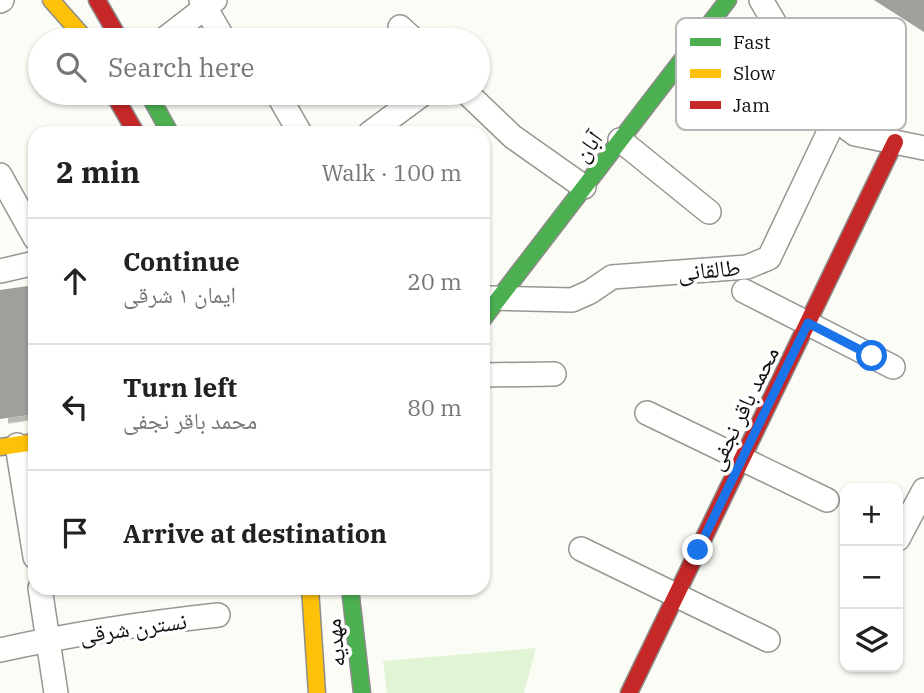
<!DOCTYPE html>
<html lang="en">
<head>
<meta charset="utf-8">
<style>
  :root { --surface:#fff; --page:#f6f6f6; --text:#222; --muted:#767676; --line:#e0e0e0 }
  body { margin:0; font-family:"IBM Plex Serif","Noto Naskh Arabic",serif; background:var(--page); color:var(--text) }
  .controls { position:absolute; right:21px; bottom:21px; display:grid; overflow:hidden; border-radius:14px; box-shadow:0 2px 5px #0004 }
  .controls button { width:63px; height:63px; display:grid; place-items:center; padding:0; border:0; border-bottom:2px solid var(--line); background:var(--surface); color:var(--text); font:35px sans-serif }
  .stop { position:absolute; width:21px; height:21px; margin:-16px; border:5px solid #1a73e8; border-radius:50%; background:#fff }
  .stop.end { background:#1a73e8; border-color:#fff; box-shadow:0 2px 7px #0008 }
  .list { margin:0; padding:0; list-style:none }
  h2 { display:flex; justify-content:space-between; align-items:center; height:91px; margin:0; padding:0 28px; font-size:30px }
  h2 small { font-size:23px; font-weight:400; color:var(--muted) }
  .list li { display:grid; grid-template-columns:46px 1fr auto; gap:21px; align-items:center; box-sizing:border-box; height:126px; padding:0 28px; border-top:2px solid var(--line) }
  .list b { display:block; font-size:26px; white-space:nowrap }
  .list p { margin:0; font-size:23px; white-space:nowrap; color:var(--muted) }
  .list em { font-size:23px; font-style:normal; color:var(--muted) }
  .icon { flex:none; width:38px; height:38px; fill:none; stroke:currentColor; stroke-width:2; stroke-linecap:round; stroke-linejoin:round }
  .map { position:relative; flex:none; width:924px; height:693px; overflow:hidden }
  .search { position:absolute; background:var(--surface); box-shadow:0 2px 5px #0004; left:28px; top:28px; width:462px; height:77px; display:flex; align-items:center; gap:18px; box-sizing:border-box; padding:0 24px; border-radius:38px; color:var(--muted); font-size:26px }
  .panel { position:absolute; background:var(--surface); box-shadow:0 2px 5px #0004; left:28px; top:126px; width:462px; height:469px; border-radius:21px }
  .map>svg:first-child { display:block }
</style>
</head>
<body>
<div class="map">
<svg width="924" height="693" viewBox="0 0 924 693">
  <defs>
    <filter id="shadow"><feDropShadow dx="8" dy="4.5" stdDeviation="0" flood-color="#0004"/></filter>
  </defs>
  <rect width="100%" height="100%" fill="#fcfcf6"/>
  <path fill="#e1f4d5" d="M536 648 524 693H387L383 661Z"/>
  <g fill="#a09f9b" filter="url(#shadow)">
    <path d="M874 0H924V32Z"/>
    <path d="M35 285V414L0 419V290Z"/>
  </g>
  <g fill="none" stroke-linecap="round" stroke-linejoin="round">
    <g stroke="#969694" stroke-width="26">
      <g id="street">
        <path d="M201 0 224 40"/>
        <path d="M761 0 816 93 835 119 855 134 924 148"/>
        <path d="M0 1 2 0"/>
        <path d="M400 27 414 40"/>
        <path d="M163 40 215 0"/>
        <path d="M277 93 300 133"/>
        <path d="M467 93 513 137 584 187"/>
        <path d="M370 133 424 93"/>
        <path d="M620 140 709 212"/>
        <path d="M0 175 35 238"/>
        <path d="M0 271 35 263"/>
        <path d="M744 291 893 367"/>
        <path d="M490 298 572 300 590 292 612 277 747 267 769 258 835 119"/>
        <path d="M483 375 554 374"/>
        <path d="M647 413 827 500"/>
        <path d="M17 445 35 557"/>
        <path d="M898 539 924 490"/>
        <path d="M581 549 768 640"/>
        <path d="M40 588 56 693"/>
        <path d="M0 650C72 634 145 623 218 615"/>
      </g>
    </g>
    <g stroke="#8d8d8a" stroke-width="19">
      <g id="fast">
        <path d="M148 93 170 133"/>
        <path d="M483 319 728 0"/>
        <path d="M350 588 362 693"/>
      </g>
    </g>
    <g stroke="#8d8d8a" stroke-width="19">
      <g id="slow">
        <path d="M51 0 80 33 84 40"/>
        <path d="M0 447 35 442"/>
        <path d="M310 588 317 693"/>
      </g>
    </g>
    <g stroke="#8d8d8a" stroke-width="19">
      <g id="jam">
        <path d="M97 0 120 40"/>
        <path d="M113 93 136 133"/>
        <path d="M629 693 895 142"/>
      </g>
    </g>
    <use href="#street" stroke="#fffffe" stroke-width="23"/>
    <use href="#fast" stroke="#4caf50" stroke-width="16"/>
    <use href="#slow" stroke="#ffc107" stroke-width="16"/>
    <use href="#jam" stroke="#c62828" stroke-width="16"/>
  </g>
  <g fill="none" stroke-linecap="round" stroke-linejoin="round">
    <path stroke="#1a73e8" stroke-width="9" d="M698 550 808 323 872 356"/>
  </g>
  <g text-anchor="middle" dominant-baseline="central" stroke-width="7" stroke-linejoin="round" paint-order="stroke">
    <g font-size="23" fill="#101010" stroke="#fff">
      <text transform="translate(587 146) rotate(-53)">آبان</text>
      <text transform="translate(709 269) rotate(-5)">طالقانی</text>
      <text transform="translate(742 408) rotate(-64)">محمد باقر نجفی</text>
      <text transform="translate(133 627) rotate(-8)">نسترن شرقی</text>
      <text transform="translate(334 643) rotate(-96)">مهدیه</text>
    </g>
  </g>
  <rect x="676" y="18" width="230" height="112" rx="10" fill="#fff" stroke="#b7b7b7" stroke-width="2"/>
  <rect x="690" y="38" width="31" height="8" fill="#4caf50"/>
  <rect x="690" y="69" width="31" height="9" fill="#ffc107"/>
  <rect x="690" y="101" width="31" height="8" fill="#c62828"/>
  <g font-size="19" fill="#101010">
    <text x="733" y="49">Fast</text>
    <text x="733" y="80">Slow</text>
    <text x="733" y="112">Jam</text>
  </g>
</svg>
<div class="controls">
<button>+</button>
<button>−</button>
<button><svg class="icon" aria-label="layers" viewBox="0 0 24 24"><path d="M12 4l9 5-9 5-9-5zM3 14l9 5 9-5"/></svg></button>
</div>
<div class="stop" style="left:872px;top:356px"></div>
<div class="stop end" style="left:698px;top:550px"></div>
<div class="search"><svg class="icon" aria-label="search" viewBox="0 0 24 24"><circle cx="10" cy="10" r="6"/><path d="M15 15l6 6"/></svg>Search here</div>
<section class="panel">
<h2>2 min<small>Walk · 100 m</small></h2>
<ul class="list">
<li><svg class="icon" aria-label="ahead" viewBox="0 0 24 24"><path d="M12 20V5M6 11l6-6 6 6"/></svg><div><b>Continue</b><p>ایمان ۱ شرقی</p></div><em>20 m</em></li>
<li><svg class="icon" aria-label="left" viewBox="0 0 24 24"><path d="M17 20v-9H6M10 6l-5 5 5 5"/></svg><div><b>Turn left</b><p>محمد باقر نجفی</p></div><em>80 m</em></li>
<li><svg class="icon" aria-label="arrive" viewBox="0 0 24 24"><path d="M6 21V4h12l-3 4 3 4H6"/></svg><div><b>Arrive at destination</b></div></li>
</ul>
</section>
</div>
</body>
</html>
